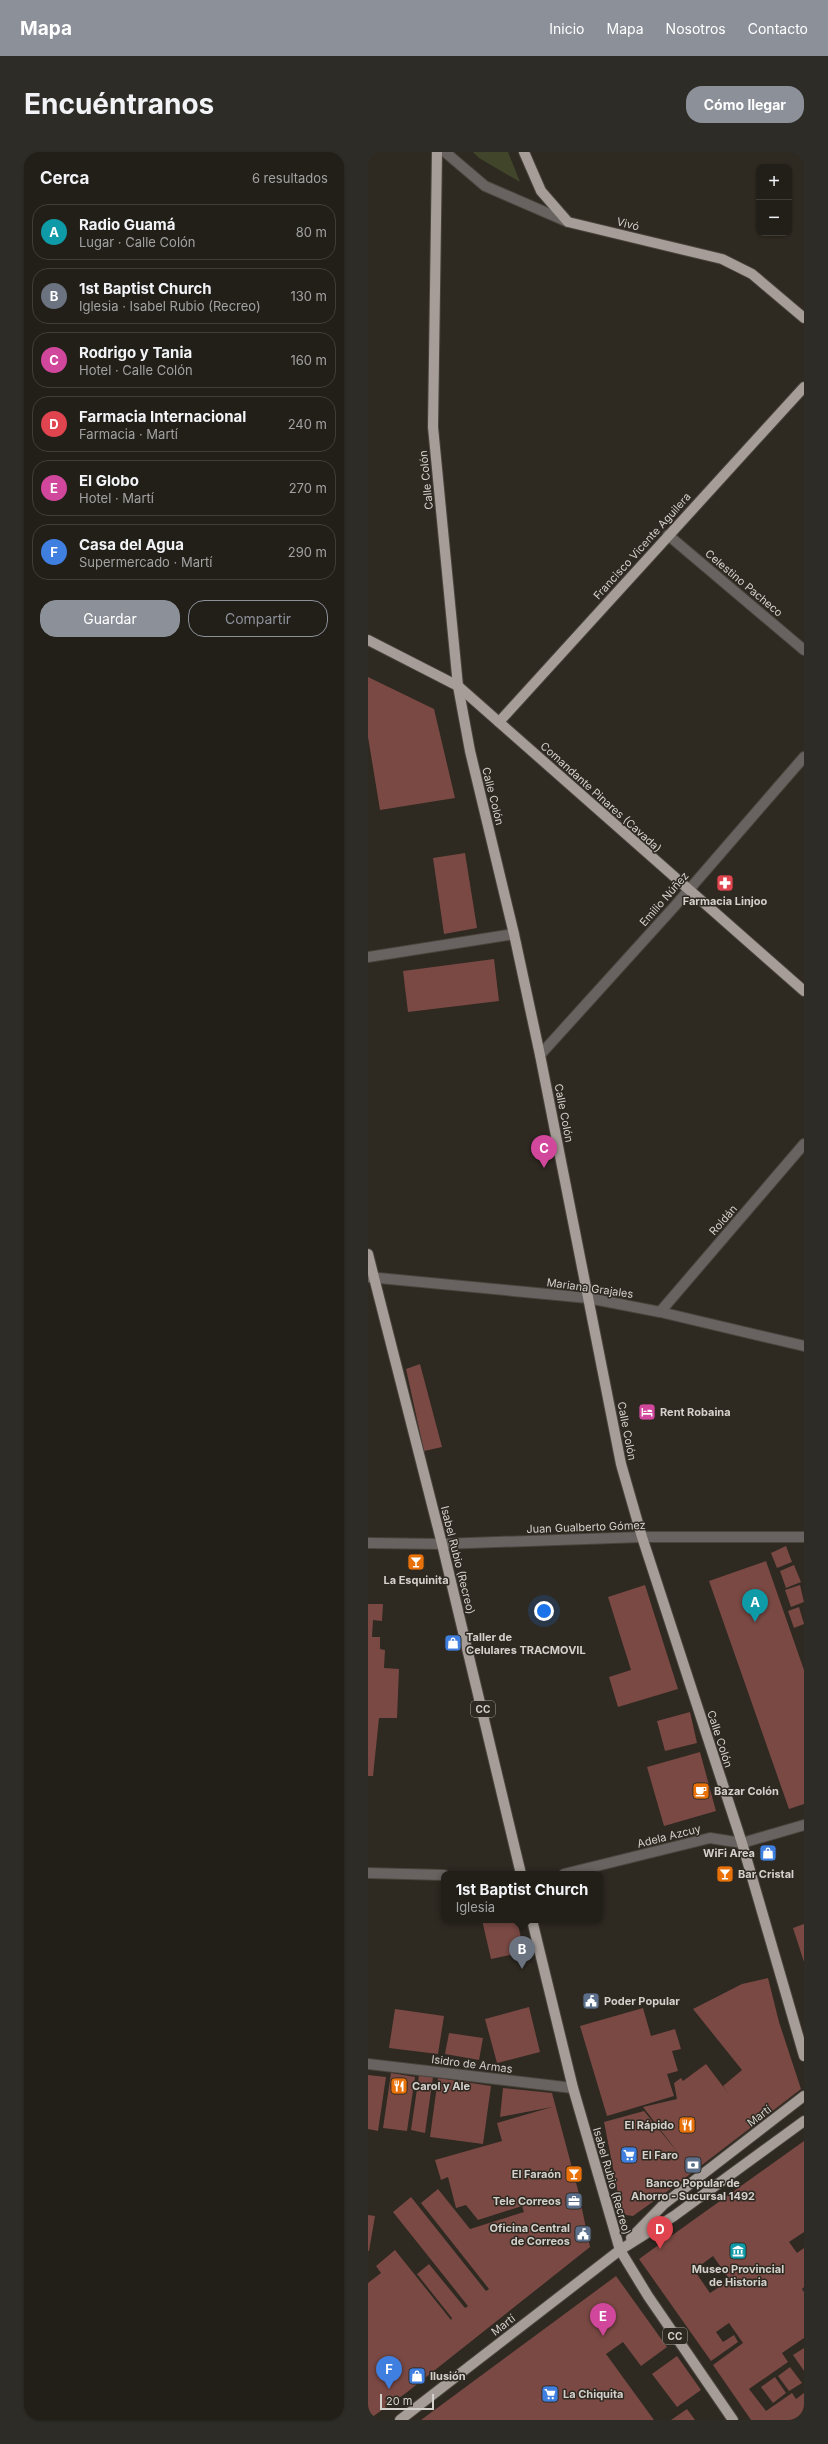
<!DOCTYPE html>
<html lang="es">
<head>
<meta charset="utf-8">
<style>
  :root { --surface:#221f19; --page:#2e2c26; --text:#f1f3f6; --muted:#a2a2a2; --line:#3f3d38; --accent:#8c9099 }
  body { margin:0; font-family:Inter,sans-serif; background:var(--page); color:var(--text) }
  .controls { position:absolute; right:12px; top:12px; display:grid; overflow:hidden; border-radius:8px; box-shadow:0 1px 3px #0004 }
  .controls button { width:36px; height:36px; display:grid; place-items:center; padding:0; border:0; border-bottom:1px solid var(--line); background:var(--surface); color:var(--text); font:20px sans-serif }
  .scale { position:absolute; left:12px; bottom:10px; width:54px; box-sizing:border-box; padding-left:4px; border:2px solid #d4d1cc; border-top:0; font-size:11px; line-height:14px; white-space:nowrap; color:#d4d1cc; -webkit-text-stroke:3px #2e2921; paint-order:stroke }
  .you { position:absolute; left:176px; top:1459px; width:14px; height:14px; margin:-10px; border:3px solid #fff; border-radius:50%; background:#1a73e8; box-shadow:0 0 0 6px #1a73e833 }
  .badge { display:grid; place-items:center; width:26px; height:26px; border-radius:50%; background:var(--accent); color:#fff; font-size:13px; font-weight:700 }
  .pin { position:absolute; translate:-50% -33px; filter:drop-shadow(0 1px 2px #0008) }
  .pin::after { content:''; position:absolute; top:21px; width:14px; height:12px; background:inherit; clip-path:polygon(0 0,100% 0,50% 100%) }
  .popup { position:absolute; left:73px; top:1719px; width:162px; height:52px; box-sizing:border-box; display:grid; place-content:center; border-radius:8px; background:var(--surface); filter:drop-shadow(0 1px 3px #0005); font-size:13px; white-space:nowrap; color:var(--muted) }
  .popup b { font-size:15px; color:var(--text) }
  .popup::after { content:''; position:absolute; left:50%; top:100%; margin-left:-8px; border:8px solid transparent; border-top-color:var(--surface) }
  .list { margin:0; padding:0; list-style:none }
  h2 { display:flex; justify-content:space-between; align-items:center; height:52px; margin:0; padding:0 16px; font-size:17px }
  h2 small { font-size:13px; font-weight:400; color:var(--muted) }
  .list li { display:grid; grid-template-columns:26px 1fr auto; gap:12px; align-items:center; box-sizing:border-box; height:56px; margin:0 8px 8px; padding:0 8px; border:1px solid var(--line); border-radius:16px }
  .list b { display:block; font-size:15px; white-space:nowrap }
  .list p { margin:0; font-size:13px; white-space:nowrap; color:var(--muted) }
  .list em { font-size:13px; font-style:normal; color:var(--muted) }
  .actions { display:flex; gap:8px; padding:12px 16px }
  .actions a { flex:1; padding:9px 0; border:1px solid var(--accent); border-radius:16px; text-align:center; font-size:14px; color:var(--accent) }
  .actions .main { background:var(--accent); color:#fff }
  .map { position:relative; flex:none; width:436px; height:2268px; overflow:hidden; border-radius:16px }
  header { display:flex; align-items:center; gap:24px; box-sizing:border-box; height:56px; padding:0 20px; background:var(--accent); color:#fff }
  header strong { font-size:19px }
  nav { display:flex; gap:22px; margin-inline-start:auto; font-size:14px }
  .intro { display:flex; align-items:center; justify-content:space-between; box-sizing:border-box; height:96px; padding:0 24px }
  h1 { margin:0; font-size:28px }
  .button { padding:10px 18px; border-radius:16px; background:var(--accent); color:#fff; font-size:14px; font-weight:700 }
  main { display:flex; gap:24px; padding:0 24px }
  aside { flex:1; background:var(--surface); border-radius:16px; box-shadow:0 1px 3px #0004 }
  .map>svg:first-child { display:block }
</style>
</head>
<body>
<header>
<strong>Mapa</strong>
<nav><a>Inicio</a><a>Mapa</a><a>Nosotros</a><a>Contacto</a></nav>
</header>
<div class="intro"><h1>Encuéntranos</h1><a class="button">Cómo llegar</a></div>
<main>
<aside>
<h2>Cerca<small>6 resultados</small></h2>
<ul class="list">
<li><span class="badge" style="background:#0f9aa8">A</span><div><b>Radio Guamá</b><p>Lugar · Calle Colón</p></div><em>80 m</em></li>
<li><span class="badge" style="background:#6b7280">B</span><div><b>1st Baptist Church</b><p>Iglesia · Isabel Rubio (Recreo)</p></div><em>130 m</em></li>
<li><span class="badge" style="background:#d1479c">C</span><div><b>Rodrigo y Tania</b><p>Hotel · Calle Colón</p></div><em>160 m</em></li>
<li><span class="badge" style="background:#e0444e">D</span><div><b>Farmacia Internacional</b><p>Farmacia · Martí</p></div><em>240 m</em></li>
<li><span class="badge" style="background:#d1479c">E</span><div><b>El Globo</b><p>Hotel · Martí</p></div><em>270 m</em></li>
<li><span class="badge" style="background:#3f7fe0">F</span><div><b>Casa del Agua</b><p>Supermercado · Martí</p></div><em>290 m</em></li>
</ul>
<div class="actions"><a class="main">Guardar</a><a>Compartir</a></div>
</aside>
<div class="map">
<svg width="436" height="2268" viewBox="0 0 436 2268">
  <rect width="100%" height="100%" fill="#2e2921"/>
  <path fill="#41452a" d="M105 0H140L152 30 111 6Z"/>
  <g fill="#7a4944" fill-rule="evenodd">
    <path d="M0 525 66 557 87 646 12 658 0 585Z"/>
    <path d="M97 701 109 776 76 782 65 706Z"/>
    <path d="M126 807 131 849 40 860 35 819Z"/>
    <path d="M52 1212 74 1295 56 1299 38 1217Z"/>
    <path d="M418 1394 424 1410 409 1416 403 1401Z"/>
    <path d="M398 1409 436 1518V1652L421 1657 341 1429Z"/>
    <path d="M426 1413 433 1430 418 1436 412 1419Z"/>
    <path d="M277 1433 310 1537 250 1555 241 1525 263 1518 240 1445Z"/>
    <path d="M432 1433 436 1450 423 1455 417 1438Z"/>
    <path d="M0 1452H15L14 1469 5 1468 4 1485H12V1497L17 1498 16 1516 31 1517 29 1566H11L5 1624H0Z"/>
    <path d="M431 1455 436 1472 426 1476 420 1459Z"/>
    <path d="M322 1560 329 1591 297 1599 289 1569Z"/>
    <path d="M332 1600 348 1659 296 1674 279 1615Z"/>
    <path d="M114 1768H149L156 1800 123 1807Z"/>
    <path d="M436 1772V1810L425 1776Z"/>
    <path d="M400 1826 411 1870 433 1937 304 2036 265 2064 258 2063 253 2057 236 1970 276 1959 311 2002 275 1955 309 1947 306 1931 313 1926 315 1929 338 1912 363 1945 355 1934 374 1918 325 1857 374 1832Z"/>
    <path d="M161 1855 172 1900 129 1911 117 1867Z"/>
    <path d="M275 1856 283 1884 307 1877 313 1897 304 1899 310 1919 299 1922 306 1944 239 1964 212 1874Z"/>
    <path d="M27 1857 76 1864 70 1902 21 1896Z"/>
    <path d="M81 1881 115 1886 111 1908 77 1902Z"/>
    <path d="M23 1921 47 1925 39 1979 15 1976Z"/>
    <path d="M0 1923 18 1925 10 1979 0 1977Z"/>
    <path d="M51 1923 65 1925 57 1981 43 1978Z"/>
    <path d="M70 1926 123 1934 115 1992 62 1985Z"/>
    <path d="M135 1936 184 1941 210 2038 222 2095 38 2241 0 2268V2131L13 2121 8 2114 27 2098 83 2168 84 2166 49 2122 61 2112 97 2156 100 2154 25 2060 43 2045 118 2139 121 2137 53 2051 70 2037 102 2077 156 2060 154 2054 110 2068 98 2053 88 2056 80 2025 73 2028 67 2008 134 1989 129 1971 184 1955 132 1965Z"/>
    <path d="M436 1989V2080L421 2090 429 2101 436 2096V2135L434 2137 436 2140V2186L414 2201 420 2210 381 2237 398 2259 424 2241 428 2247 436 2241V2268H383L345 2213 375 2191 361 2171 348 2180 355 2190 366 2183 370 2190 343 2209 271 2107ZM345 2104 362 2128 342 2141 326 2118Z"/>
    <path d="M0 2063 7 2064 1 2099H0Z"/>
    <path d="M248 2124 299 2195 273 2214 255 2190 238 2202 286 2268H53Z"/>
    <path d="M436 2196V2219L425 2203Z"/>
    <path d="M309 2204 333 2238 309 2255 284 2222Z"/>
    <path d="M422 2215 434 2231 421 2239 410 2224Z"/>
    <path d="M407 2225 418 2241 405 2251 393 2235Z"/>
    <path d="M319 2257 327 2268H303Z"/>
  </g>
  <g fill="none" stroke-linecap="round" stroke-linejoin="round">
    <g stroke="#49443c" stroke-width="12">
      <g id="minor">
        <path d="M77 0 117 34 200 70"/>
        <path d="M300 383 436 498"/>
        <path d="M0 805 146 782"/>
        <path d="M172 903 306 755 436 605"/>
        <path d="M0 1125 220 1146 292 1160 436 1194"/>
        <path d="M292 1160 436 992"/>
        <path d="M0 1391 74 1392 274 1385H436"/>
        <path d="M0 1721 76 1723"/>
        <path d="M196 1722 342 1686 374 1691 436 1673"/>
        <path d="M0 1912 205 1936"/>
      </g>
    </g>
    <g stroke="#49443c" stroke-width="12">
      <g id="major">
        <path d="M69 0 65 275 90 534 102 599 146 782 172 903 253 1312 274 1385 374 1691 436 1904"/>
        <path d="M156 0 173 39 200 70 354 107 384 122 436 166"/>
        <path d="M0 488 90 534 436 839"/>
        <path d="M131 570 436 235"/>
        <path d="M0 1102 74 1392 153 1722"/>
        <path d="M164 1768 205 1936 252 2098 280 2144 365 2268"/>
        <path d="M263 2086 296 2052 436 1944"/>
        <path d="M32 2268 252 2098 306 2064 436 1969"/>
      </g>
    </g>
    <use href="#minor" stroke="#686361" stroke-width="10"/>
    <use href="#major" stroke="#a69d98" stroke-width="10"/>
  </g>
  <defs>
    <g id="pharmacy-square" transform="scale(0.9)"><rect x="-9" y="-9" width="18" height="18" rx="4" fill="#e0444e" stroke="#2e2921"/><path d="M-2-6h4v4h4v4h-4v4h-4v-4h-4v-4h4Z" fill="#fff"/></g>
    <g id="hotel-square" transform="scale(0.9)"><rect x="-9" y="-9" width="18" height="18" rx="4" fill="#d1479c" stroke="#2e2921"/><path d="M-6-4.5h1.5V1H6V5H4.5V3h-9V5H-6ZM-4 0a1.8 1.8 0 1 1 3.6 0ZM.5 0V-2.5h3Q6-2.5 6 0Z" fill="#fff"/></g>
    <g id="bar-square" transform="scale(0.9)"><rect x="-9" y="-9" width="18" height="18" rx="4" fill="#e8710a" stroke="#2e2921"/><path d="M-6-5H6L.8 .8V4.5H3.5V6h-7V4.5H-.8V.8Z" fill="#fff"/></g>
    <g id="shop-square" transform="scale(0.9)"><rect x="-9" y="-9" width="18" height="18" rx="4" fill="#3f7fe0" stroke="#2e2921"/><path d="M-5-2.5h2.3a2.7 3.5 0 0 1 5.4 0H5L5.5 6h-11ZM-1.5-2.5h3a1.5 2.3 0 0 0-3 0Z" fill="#fff"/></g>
    <g id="cafe-square" transform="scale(0.9)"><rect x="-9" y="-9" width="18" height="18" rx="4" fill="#e8710a" stroke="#2e2921"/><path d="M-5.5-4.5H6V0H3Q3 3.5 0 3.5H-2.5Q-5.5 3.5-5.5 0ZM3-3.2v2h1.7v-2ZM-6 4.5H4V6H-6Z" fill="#fff"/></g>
    <g id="civic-square" transform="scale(0.9)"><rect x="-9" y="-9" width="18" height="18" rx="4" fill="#5c6f8a" stroke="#2e2921"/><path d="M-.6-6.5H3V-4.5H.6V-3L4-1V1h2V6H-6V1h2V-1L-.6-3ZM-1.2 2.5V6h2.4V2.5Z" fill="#fff"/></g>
    <g id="restaurant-square" transform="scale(0.9)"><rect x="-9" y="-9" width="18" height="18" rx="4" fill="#e8710a" stroke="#2e2921"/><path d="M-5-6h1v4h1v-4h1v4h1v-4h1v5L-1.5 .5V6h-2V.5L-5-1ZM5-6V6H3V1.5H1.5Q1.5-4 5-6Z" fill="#fff"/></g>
    <g id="supermarket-square" transform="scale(0.9)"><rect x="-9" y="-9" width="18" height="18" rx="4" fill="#3f7fe0" stroke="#2e2921"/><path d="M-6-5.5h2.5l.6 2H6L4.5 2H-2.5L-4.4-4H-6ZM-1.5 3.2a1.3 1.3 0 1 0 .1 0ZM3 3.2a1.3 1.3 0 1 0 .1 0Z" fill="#fff"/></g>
    <g id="bank-square" transform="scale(0.9)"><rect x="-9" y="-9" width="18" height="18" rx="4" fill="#5c6f8a" stroke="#2e2921"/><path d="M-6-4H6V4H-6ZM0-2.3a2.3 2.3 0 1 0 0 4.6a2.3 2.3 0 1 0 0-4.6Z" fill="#fff"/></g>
    <g id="office-square" transform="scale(0.9)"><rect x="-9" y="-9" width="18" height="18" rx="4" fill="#5c6f8a" stroke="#2e2921"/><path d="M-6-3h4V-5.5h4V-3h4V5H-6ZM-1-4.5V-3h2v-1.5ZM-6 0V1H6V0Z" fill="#fff"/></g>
    <g id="museum-square" transform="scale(0.9)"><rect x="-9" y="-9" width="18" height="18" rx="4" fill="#0f9aa8" stroke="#2e2921"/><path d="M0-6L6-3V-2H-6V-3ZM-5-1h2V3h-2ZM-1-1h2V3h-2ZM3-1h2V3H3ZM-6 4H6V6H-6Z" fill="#fff"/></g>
  </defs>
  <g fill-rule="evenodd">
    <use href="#pharmacy-square" x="357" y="731"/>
    <use href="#hotel-square" x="279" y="1260"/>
    <use href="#bar-square" x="48" y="1410"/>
    <use href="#shop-square" x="85" y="1491"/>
    <use href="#cafe-square" x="333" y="1639"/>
    <use href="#shop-square" x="400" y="1701"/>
    <use href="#bar-square" x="357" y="1722"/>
    <use href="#civic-square" x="223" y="1849"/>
    <use href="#restaurant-square" x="31" y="1934"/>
    <use href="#restaurant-square" x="319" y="1973"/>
    <use href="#supermarket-square" x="261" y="2003"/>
    <use href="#bank-square" x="325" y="2013"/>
    <use href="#bar-square" x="206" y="2022"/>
    <use href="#office-square" x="206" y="2049"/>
    <use href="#civic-square" x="215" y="2082"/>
    <use href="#museum-square" x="370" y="2099"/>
    <use href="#shop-square" x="49" y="2224"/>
    <use href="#supermarket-square" x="182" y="2242"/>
  </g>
  <g text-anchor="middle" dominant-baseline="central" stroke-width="3" stroke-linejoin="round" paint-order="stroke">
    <g fill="#2e2921" stroke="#a29f99" stroke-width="1">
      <rect x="103" y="1549" width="24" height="16" rx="3"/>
      <rect x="295" y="2176" width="24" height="16" rx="3"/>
    </g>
    <g font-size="10" font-weight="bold" fill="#d4d1cc">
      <text x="115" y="1557">CC</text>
      <text x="307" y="2184">CC</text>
    </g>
    <g font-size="11" fill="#d4d1cc" stroke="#2e2921">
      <text transform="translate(260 72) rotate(14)">Vivó</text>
      <text transform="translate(58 328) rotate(-96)">Calle Colón</text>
      <text transform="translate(274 394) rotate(-48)">Francisco Vicente Aguilera</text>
      <text transform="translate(376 431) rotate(40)">Celestino Pacheco</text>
      <text transform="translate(125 644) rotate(76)">Calle Colón</text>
      <text transform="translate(233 645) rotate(42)">Comandante Pinares (Cavada)</text>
      <text transform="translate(296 747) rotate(-49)">Emilio Núñez</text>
      <text transform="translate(196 961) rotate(79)">Calle Colón</text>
      <text transform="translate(355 1068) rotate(-49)">Roldán</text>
      <text transform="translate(222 1136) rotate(8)">Mariana Grajales</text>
      <text transform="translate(259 1279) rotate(79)">Calle Colón</text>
      <text transform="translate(218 1375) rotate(-2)">Juan Gualberto Gómez</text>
      <text transform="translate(90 1408) rotate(76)">Isabel Rubio (Recreo)</text>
      <text transform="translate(352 1587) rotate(72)">Calle Colón</text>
      <text transform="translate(301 1684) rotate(-14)">Adela Azcuy</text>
      <text transform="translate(104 1912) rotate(7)">Isidro de Armas</text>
      <text transform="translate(391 1964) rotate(-38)">Martí</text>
      <text transform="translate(244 2029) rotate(74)">Isabel Rubio (Recreo)</text>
      <text transform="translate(135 2173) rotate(-38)">Martí</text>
    </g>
    <g font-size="11" font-weight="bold" fill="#d4d1cc" stroke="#2e2921" text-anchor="start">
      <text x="357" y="749" text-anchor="middle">Farmacia Linjoo</text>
      <text x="292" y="1260">Rent Robaina</text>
      <text x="48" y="1428" text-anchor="middle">La Esquinita</text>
      <text x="98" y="1485">Taller de<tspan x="98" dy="13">Celulares TRACMOVIL</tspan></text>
      <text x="346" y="1639">Bazar Colón</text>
      <text x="387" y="1701" text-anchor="end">WiFi Area</text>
      <text x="370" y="1722">Bar Cristal</text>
      <text x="236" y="1849">Poder Popular</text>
      <text x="44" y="1934">Carol y Ale</text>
      <text x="306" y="1973" text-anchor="end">El Rápido</text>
      <text x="274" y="2003">El Faro</text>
      <text x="193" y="2022" text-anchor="end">El Faraón</text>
      <text x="325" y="2031" text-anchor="middle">Banco Popular de<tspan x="325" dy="13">Ahorro - Sucursal 1492</tspan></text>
      <text x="193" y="2049" text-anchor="end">Tele Correos</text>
      <text x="202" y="2076" text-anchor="end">Oficina Central<tspan x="202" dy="13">de Correos</tspan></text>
      <text x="370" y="2117" text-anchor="middle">Museo Provincial<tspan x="370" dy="13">de Historia</tspan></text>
      <text x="62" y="2224">Ilusión</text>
      <text x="195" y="2242">La Chiquita</text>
    </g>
  </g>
</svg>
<div class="controls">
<button>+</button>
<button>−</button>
</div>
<div class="scale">20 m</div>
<div class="you"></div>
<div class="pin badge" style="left:387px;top:1470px;background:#0f9aa8">A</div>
<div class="pin badge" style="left:154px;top:1817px;background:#6b7280">B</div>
<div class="popup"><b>1st Baptist Church</b>Iglesia</div>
<div class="pin badge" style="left:176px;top:1016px;background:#d1479c">C</div>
<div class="pin badge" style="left:292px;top:2097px;background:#e0444e">D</div>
<div class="pin badge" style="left:235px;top:2184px;background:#d1479c">E</div>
<div class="pin badge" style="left:21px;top:2237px;background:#3f7fe0">F</div>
</div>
</main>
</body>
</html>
